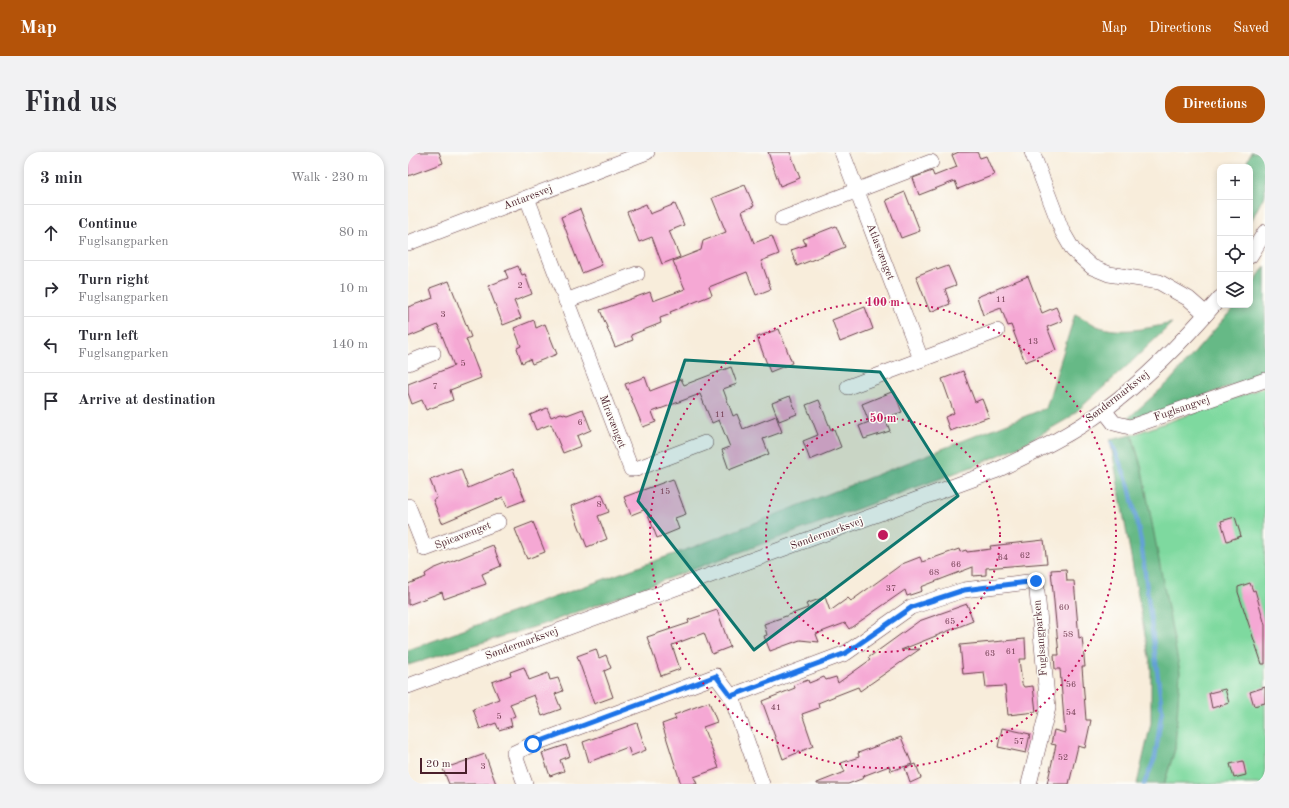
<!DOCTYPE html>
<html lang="en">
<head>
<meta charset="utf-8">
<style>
  :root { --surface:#fff; --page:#f2f2f3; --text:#2b2b33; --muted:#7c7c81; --line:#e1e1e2; --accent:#b45309 }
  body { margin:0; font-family:"Old Standard TT",serif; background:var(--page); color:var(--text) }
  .controls { position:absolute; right:12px; top:12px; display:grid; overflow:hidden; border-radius:8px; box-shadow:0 2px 6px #0003 }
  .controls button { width:36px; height:36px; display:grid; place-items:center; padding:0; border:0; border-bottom:1px solid var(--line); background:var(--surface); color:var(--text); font:20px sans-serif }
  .scale { position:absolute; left:12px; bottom:10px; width:47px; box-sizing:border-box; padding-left:4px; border:2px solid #4a1f2b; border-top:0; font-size:11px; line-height:14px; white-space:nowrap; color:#4a1f2b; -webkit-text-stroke:3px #fdfcf7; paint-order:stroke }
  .stop { position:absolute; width:12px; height:12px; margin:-9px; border:3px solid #1a73e8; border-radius:50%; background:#fff }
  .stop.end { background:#1a73e8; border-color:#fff; box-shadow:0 1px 4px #0008 }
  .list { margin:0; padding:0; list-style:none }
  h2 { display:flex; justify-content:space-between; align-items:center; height:52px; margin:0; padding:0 16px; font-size:17px }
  h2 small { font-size:13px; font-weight:400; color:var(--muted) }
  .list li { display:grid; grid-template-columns:26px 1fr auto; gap:12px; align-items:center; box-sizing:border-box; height:56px; padding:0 16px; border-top:1px solid var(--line) }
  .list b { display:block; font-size:15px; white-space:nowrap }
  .list p { margin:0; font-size:13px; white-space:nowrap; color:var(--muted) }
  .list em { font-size:13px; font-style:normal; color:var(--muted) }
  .icon { flex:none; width:22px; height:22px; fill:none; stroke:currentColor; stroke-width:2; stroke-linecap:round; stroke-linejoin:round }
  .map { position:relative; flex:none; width:857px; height:632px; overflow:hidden; border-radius:16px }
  header { display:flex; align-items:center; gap:24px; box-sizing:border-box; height:56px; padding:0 20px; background:var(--accent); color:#fff }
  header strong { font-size:19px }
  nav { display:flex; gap:22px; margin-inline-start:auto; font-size:14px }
  .intro { display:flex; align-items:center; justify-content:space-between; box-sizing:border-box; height:96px; padding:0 24px }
  h1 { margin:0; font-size:28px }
  .button { padding:10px 18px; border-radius:16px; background:var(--accent); color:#fff; font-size:14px; font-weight:700 }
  main { display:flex; gap:24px; padding:0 24px }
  aside { flex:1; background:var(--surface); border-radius:16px; box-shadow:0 2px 6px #0003 }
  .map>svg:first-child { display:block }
</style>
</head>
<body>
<header>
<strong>Map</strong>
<nav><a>Map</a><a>Directions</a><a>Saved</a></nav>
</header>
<div class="intro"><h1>Find us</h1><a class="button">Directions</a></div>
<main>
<aside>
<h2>3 min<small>Walk · 230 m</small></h2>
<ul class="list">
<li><svg class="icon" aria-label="ahead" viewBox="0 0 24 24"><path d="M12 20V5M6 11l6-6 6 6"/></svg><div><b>Continue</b><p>Fuglsangparken</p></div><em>80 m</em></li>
<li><svg class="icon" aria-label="right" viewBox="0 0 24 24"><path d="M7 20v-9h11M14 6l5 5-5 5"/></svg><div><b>Turn right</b><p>Fuglsangparken</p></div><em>10 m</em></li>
<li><svg class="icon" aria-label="left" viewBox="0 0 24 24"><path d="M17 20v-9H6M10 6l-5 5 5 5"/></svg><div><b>Turn left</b><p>Fuglsangparken</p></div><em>140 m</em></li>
<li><svg class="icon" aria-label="arrive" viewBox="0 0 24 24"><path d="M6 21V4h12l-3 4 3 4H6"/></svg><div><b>Arrive at destination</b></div></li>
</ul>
</aside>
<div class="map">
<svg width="857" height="632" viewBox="0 0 857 632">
  <rect width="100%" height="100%" fill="#fdfcf7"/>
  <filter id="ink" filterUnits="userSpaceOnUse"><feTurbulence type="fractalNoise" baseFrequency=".025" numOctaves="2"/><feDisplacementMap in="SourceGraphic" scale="8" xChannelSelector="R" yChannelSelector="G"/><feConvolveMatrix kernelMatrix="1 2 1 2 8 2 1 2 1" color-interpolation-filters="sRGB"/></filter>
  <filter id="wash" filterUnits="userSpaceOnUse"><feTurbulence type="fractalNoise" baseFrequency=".012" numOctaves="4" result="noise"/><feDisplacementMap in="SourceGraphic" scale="16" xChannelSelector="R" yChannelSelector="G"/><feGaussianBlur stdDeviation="0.9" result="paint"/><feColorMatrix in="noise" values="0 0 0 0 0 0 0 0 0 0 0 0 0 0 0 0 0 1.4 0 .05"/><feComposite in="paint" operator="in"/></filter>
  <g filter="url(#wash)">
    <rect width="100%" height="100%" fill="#f8eddb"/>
    <path fill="#7ed99f" stroke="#647c65" d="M857 235V632H756L767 597 734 318 724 283Z"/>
    <g fill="#66b986" stroke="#586c58">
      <path d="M843 0H857V42L842 71V15H837Z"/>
      <path d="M857 114V222L732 267 718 268 761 230 828 153H842V136Z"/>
      <path d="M667 162C674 166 682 170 689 174 712 183 741 176 764 171L719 214 661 266 612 294 569 313 139 471 0 513V498L288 394 638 256Z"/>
      <path d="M724 283 734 318 772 520 767 597 756 632H729L743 571V516L702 288Z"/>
    </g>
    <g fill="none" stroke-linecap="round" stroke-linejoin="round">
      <path stroke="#63a1d5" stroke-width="4.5" d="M704 291 721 334 733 389 754 558 747 606 736 632"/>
    </g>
    <g id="blocks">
      <g fill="#f5a8d4">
        <path d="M0 0H31L35 11 0 24Z"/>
        <path d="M360 0H382L392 26 372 34Z"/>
        <path d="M551 0H569L572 6 578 4 586 23 550 37 547 29 511 43 505 26 524 19 526 24 549 15 544 3Z"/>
        <path d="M337 33 346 54 334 59 346 91 364 84 371 102 353 109 363 137 348 143 339 120 301 135 304 143 262 160 263 162 252 166 253 171 223 183 225 188 207 195 192 158 242 140 245 149 277 137 265 109 293 98 295 89 318 80 304 46Z"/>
        <path d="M497 40 512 79 493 86 478 48Z"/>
        <path d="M238 52 242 62 267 52 276 73 261 79 272 105 254 112 244 85 231 90 219 60Z"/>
        <path d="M172 57 194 113 174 121 153 65Z"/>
        <path d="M428 74 437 95 389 114 383 98 398 93 395 87Z"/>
        <path d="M110 114 114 123 117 122 124 142 106 149 113 166 95 173 80 134 100 126 97 119Z"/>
        <path d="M540 114 548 133 537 137 542 152 522 160 508 124 528 116 529 118Z"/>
        <path d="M620 124 634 161 648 155 654 169 639 175 648 198 617 210 603 173 600 174 593 156 575 163 569 145Z"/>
        <path d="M41 129 63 185 58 187 73 226 42 238 45 248 18 258 14 248 4 252 0 241V232L46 214 30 173 0 185V155L25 146 22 136Z"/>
        <path d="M457 155 465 177 432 190 424 168Z"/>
        <path d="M126 168 128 176 137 172 149 202 124 212 122 207 114 211 109 196 113 194 106 176Z"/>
        <path d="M371 177 384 211 362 220 349 185Z"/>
        <path d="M323 215 329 232 315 237 325 264 329 262 335 277 368 264 374 280 355 287 361 302 321 318 314 298 322 295 311 268 304 271 292 242 244 260 248 270 235 275 217 232 237 225 242 239 273 227 276 233Z"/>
        <path d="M555 219 567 250 574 247 581 265 542 279 537 265 546 261 534 227Z"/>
        <path d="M486 239 494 260 477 266 482 279 456 287 451 274 461 270 454 252Z"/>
        <path d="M382 244 389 262 371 269 364 251Z"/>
        <path d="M411 248 423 278 426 277 433 295 402 308 395 289 410 283 398 253Z"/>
        <path d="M139 256 143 265 153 261 159 263 175 257 183 278 169 284 173 294 155 301 143 272 128 278 122 263Z"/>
        <path d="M53 317 60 336 105 317 117 348 99 355 95 345 34 371 25 348 29 346 22 328Z"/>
        <path d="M265 327 278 362 267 366 271 377 249 386 238 357 223 363 216 345Z"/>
        <path d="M194 342 201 360 190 364 199 387 179 395 163 354Z"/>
        <path d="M827 365 833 384 819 389 813 369Z"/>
        <path d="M125 370 137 400 119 407 107 377Z"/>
        <path d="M636 388 639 411 578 416V423L565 424V415L513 435 514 439 499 444 497 438 441 477 437 471 408 482 411 490 392 488 362 499 356 484 359 483 356 472 400 456 398 452 417 445 422 459 440 446 443 449 494 412 512 405 514 410 551 397 552 400 558 398 559 400 583 397 582 394Z"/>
        <path d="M85 393 93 414 74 422 78 432 36 447 34 440 0 453V432L18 425 17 422 25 417Z"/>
        <path d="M658 417 659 429H666L671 486 674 485 677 515H674L678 568H683L677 596 670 594 661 632H639L648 593 643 592 646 578 657 581 652 517H647L646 503H651L643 418Z"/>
        <path d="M842 431 845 439 847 438 857 473V512H854L830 440V435Z"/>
        <path d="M559 452 565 469 493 498 512 497 452 539 450 535 427 544 410 551 411 556 394 562 405 594 375 607 354 549 387 536 386 533 400 528 401 531 416 525 418 528 428 525 430 531 462 508 460 506 511 469Z"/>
        <path d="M309 458 322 495 304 502 296 481 264 493 272 517 253 524 239 485 281 471 280 468Z"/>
        <path d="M617 487 618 507H611L614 532 616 535 625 534 628 560 600 563 597 534 578 535 576 520 555 522 552 493Z"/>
        <path d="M188 497 191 506 198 503 203 516 196 519 205 545 186 552 169 504Z"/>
        <path d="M116 515 121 528 140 521 142 528 150 526 155 539 147 542 153 557 134 564 126 543 102 552 107 564 102 566 104 574 91 578 88 571 72 577 65 557 91 547 84 530 103 523 102 520Z"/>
        <path d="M857 535V551L846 554 842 540Z"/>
        <path d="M817 537 821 551 804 556 801 541Z"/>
        <path d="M301 550 309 570 295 575 311 616 286 625 289 632H273L254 572 268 567 266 563Z"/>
        <path d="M229 571 238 598 223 604 220 595 181 610 175 590Z"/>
        <path d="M594 576 622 582 618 601 590 595Z"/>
        <path d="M493 585 504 612 483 619 481 614 455 624 456 626 440 632H409V631L437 620 433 611 451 605 450 601Z"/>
        <path d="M158 593 162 604 152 608 156 619 142 624 134 601Z"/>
        <path d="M77 602 88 632H41L35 617Z"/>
        <path d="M835 609 838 623 826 626 822 612Z"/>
        <path d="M508 612 513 626 502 631 497 616Z"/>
      </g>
    </g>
  </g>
  <g filter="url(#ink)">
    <use href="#blocks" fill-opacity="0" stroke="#643e45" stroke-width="1"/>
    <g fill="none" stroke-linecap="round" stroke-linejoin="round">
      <g stroke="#643e45" stroke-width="16">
        <g id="minor">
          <path d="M434 0 513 207"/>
          <path d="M624 0 654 79 665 98 684 115 701 122 751 130 781 147 798 162"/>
          <path d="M119 46 223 317H228L297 291"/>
          <path d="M374 67 523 10"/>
          <path d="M0 91 239 0"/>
          <path d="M842 104 857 80"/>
          <path d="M158 149 229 122"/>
          <path d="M0 211 25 201"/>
          <path d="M440 235 589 179"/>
          <path d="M696 258 706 271 722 275 857 228"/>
          <path d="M0 354 17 397 90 370"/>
          <path d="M0 534 587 319C624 301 663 283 696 258 740 226 777 187 812 146"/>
          <path d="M323 544 438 501 503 455 556 438 628 429 640 556 621 632"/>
          <path d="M117 632 106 601 125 592 308 524 323 544 354 632"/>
        </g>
      </g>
      <use href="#minor" stroke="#fff" stroke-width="15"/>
    </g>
  </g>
  <g fill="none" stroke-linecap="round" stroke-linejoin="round" filter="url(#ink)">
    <path stroke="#1a73e8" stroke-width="5" d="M125 592 308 524 323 544 438 501 504 455 556 438 628 429"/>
  </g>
  <path fill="#0f766e" fill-opacity="0.2" stroke="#0f766e" stroke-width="3" stroke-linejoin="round" d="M277 208 472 220 550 344 346 498 230 349Z"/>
  <g fill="none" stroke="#c2185b" stroke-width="2" stroke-dasharray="2 4">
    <circle cx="475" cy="383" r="117"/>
    <circle cx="475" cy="383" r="233"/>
  </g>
  <g text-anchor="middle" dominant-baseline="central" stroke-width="3" stroke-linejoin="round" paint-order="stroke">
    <g font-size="9" fill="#754155">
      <text x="112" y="133">2</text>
      <text x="593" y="147">11</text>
      <text x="35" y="162">3</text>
      <text x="625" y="189">13</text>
      <text x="55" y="211">5</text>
      <text x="27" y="234">7</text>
      <text x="312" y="262">11</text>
      <text x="172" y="270">6</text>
      <text x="257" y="339">15</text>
      <text x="191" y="352">8</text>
      <text x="617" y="403">62</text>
      <text x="595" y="405">64</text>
      <text x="548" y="412">66</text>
      <text x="526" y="420">68</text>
      <text x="483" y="436">37</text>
      <text x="656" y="455">60</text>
      <text x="542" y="469">65</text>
      <text x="660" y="482">58</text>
      <text x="603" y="499">61</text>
      <text x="582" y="501">63</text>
      <text x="663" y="532">56</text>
      <text x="368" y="555">41</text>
      <text x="663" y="560">54</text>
      <text x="91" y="564">5</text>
      <text x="611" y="589">57</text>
      <text x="655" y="605">52</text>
      <text x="75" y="614">3</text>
    </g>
    <g font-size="11" fill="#4a1f2b" stroke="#fdfcf7">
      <text transform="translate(120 46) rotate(-21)">Antaresvej</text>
      <text transform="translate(472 100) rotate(69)">Atlasvænget</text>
      <text transform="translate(710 245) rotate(-38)">Søndermarksvej</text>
      <text transform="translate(774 257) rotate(-19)">Fuglsangvej</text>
      <text transform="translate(204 270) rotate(69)">Miravænget</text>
      <text transform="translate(419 382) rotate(-20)">Søndermarksvej</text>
      <text transform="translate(55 384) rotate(-21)">Spicavænget</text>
      <text transform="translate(633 486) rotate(-95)">Fuglsangparken</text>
      <text transform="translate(114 492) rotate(-20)">Søndermarksvej</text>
    </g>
  </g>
  <circle cx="475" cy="383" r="6" fill="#c2185b" stroke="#fdfcf7" stroke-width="2"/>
  <g font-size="12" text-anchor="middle" font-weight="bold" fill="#c2185b" stroke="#fdfcf7" stroke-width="3" stroke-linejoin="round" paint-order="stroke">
    <text x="475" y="154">100 m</text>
    <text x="475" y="270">50 m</text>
  </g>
</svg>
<div class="controls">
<button>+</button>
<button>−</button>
<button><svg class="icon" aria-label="locate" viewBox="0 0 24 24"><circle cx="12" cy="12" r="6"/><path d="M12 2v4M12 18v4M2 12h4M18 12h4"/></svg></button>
<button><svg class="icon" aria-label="layers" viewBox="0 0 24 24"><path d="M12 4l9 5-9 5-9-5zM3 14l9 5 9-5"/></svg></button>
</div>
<div class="scale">20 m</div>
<div class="stop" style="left:125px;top:592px"></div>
<div class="stop end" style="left:628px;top:429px"></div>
</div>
</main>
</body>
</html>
